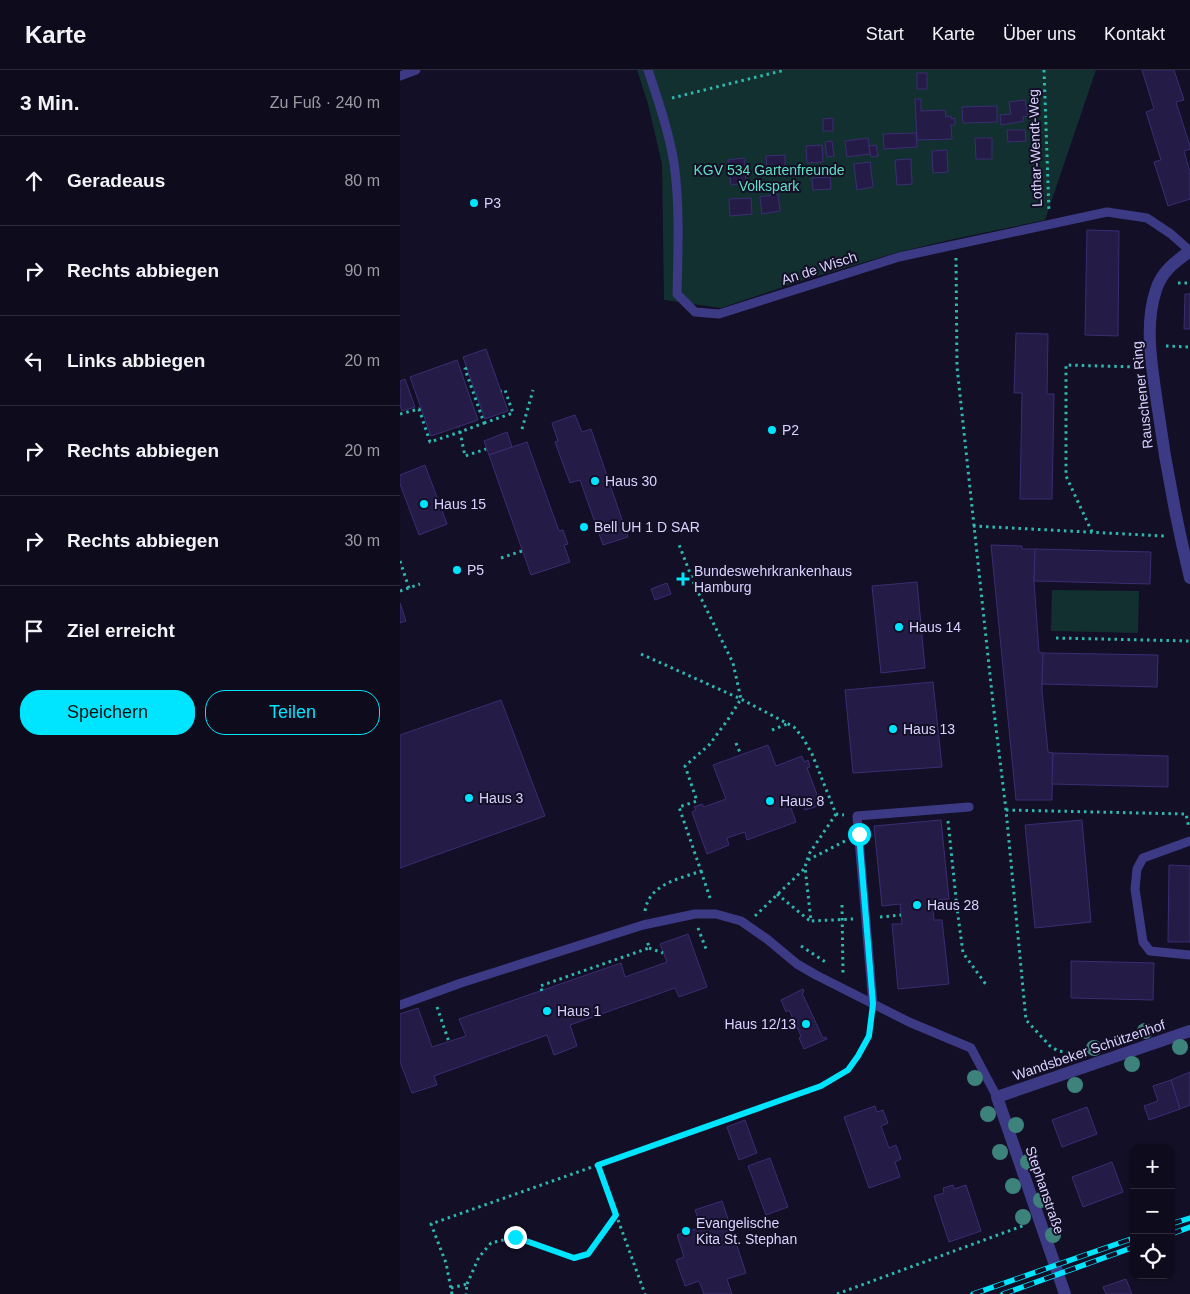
<!DOCTYPE html>
<html lang="de">
<head>
<meta charset="utf-8">
<style>
  :root { --surface:#0e0b1c; --page:#171425; --text:#f1f3f6; --muted:#9b9ba3; --line:#2e2b3b; --accent:#00e5ff }
  body { margin:0; font-family:Helvetica,sans-serif; background:var(--page); color:var(--text) }
  .controls { position:absolute; right:15px; bottom:15px; display:grid; overflow:hidden; border-radius:10px; box-shadow:0 1px 4px #0004 }
  .controls button { width:45px; height:45px; display:grid; place-items:center; padding:0; border:0; border-bottom:1px solid var(--line); background:var(--surface); color:var(--text); font:25px sans-serif }
  .stop { position:absolute; width:15px; height:15px; margin:-11px; border:4px solid #00e5ff; border-radius:50%; background:#fff }
  .stop.end { background:#00e5ff; border-color:#fff; box-shadow:0 1px 5px #0008 }
  .list { margin:0; padding:0; list-style:none }
  h2 { display:flex; justify-content:space-between; align-items:center; height:65px; margin:0; padding:0 20px; font-size:21px }
  h2 small { font-size:16px; font-weight:400; color:var(--muted) }
  .list li { display:grid; grid-template-columns:32px 1fr auto; gap:15px; align-items:center; box-sizing:border-box; height:90px; padding:0 20px; border-top:1px solid var(--line) }
  .list b { display:block; font-size:19px; white-space:nowrap }
  .list em { font-size:16px; font-style:normal; color:var(--muted) }
  .actions { display:flex; gap:10px; padding:15px 20px }
  .actions a { flex:1; padding:11px 0; border:1px solid var(--accent); border-radius:20px; text-align:center; font-size:18px; color:var(--accent) }
  .actions .main { background:var(--accent); color:#111 }
  .icon { flex:none; width:28px; height:28px; fill:none; stroke:currentColor; stroke-width:2; stroke-linecap:round; stroke-linejoin:round }
  .map { position:relative; flex:none; width:790px; height:1224px; overflow:hidden }
  header { display:flex; align-items:center; gap:30px; box-sizing:border-box; height:70px; padding:0 25px; background:var(--surface); border-bottom:1px solid var(--line) }
  header strong { font-size:24px }
  nav { display:flex; gap:28px; margin-inline-start:auto; font-size:18px }
  main { display:flex }
  aside { flex:1; background:var(--surface) }
  .map>svg:first-child { display:block }
</style>
</head>
<body>
<header>
<strong>Karte</strong>
<nav><a>Start</a><a>Karte</a><a>Über uns</a><a>Kontakt</a></nav>
</header>
<main>
<aside>
<h2>3 Min.<small>Zu Fuß · 240 m</small></h2>
<ul class="list">
<li><svg class="icon" aria-label="ahead" viewBox="0 0 24 24"><path d="M12 20V5M6 11l6-6 6 6"/></svg><div><b>Geradeaus</b></div><em>80 m</em></li>
<li><svg class="icon" aria-label="right" viewBox="0 0 24 24"><path d="M7 20v-9h11M14 6l5 5-5 5"/></svg><div><b>Rechts abbiegen</b></div><em>90 m</em></li>
<li><svg class="icon" aria-label="left" viewBox="0 0 24 24"><path d="M17 20v-9H6M10 6l-5 5 5 5"/></svg><div><b>Links abbiegen</b></div><em>20 m</em></li>
<li><svg class="icon" aria-label="right" viewBox="0 0 24 24"><path d="M7 20v-9h11M14 6l5 5-5 5"/></svg><div><b>Rechts abbiegen</b></div><em>20 m</em></li>
<li><svg class="icon" aria-label="right" viewBox="0 0 24 24"><path d="M7 20v-9h11M14 6l5 5-5 5"/></svg><div><b>Rechts abbiegen</b></div><em>30 m</em></li>
<li><svg class="icon" aria-label="arrive" viewBox="0 0 24 24"><path d="M6 21V4h12l-3 4 3 4H6"/></svg><div><b>Ziel erreicht</b></div></li>
</ul>
<div class="actions"><a class="main">Speichern</a><a>Teilen</a></div>
</aside>
<div class="map">
<svg width="790" height="1224" viewBox="0 0 790 1224">
  <rect width="100%" height="100%" fill="#130f26"/>
  <g fill="#12302f">
    <path d="M237 0H696L645 150 554 169 499 182 401 211 321 238 264 230 262 94 248 34Z"/>
    <path d="M652 520 739 521 738 563 651 561Z"/>
  </g>
  <g fill="#241b47" stroke="#3b2d73">
    <path d="M742 0H774L784 30 776 32 790 76V79L784 81 790 102V129L768 136 754 92 761 90 746 42 754 39Z"/>
    <rect x="517" y="3" width="10" height="16"/>
    <path d="M515 29H521V41L545 40 546 47 551 46V49L555 48V55H551L552 69 517 70Z"/>
    <path d="M625 30 628 46 623 47 624 51 601 55 600 45 611 44 609 32Z"/>
    <path d="M597 36V52L563 53 562 37Z"/>
    <path d="M433 48V61H423V49Z"/>
    <path d="M607 60H625L626 71 608 72Z"/>
    <path d="M516 63 517 77 484 79 483 64Z"/>
    <path d="M468 68 470 84 447 87 445 71Z"/>
    <path d="M575 68H592V89H576Z"/>
    <path d="M432 71 434 86 427 87 425 72Z"/>
    <path d="M422 75 423 92 407 93 406 76Z"/>
    <path d="M476 75 478 86 471 87 469 76Z"/>
    <path d="M547 80 548 102 533 103 532 81Z"/>
    <path d="M385 85V97L367 98 366 86Z"/>
    <path d="M344 88 346 113 331 115 328 90Z"/>
    <path d="M511 89 512 114 497 115 495 90Z"/>
    <path d="M470 92 473 117 457 120 454 94Z"/>
    <path d="M430 107 431 119 413 120 412 108Z"/>
    <path d="M378 124 380 141 362 144 360 127Z"/>
    <path d="M351 128 352 144 330 146 329 129Z"/>
    <path d="M687 160 719 161 718 266 685 265Z"/>
    <path d="M785 224H790V259H784Z"/>
    <path d="M616 263 648 264 647 324H654L652 429H620L622 323H614Z"/>
    <path d="M86 279 108 341 85 349 63 287Z"/>
    <path d="M57 290 78 350 31 366 10 307Z"/>
    <path d="M5 309 15 337 2 341 0 335V311Z"/>
    <path d="M175 345 182 362 191 359 228 467 203 475 180 410 170 413 155 372 158 371 152 353Z"/>
    <path d="M107 362 112 377 89 385 84 371Z"/>
    <path d="M127 372 159 461 163 460 168 474 164 475 170 492 131 505 89 385Z"/>
    <path d="M25 395 47 454 19 465 0 414V405Z"/>
    <path d="M591 475 622 476V479H635L634 511 639 582 643 583 642 621 648 682 653 683 652 730H616Z"/>
    <path d="M635 479 751 482 750 514 634 511Z"/>
    <path d="M517 512 525 598 481 603 472 516Z"/>
    <path d="M267 513 271 524 255 530 251 519Z"/>
    <path d="M0 533 6 551 0 553Z"/>
    <path d="M643 583 758 585 757 617 642 614Z"/>
    <path d="M533 612 542 697 453 703 445 620Z"/>
    <path d="M101 630 145 746 0 798V665Z"/>
    <path d="M368 675 376 696 402 686 404 692 408 690 410 697 407 698 421 735 405 740 402 734 391 738 396 752 347 770 345 762 327 768 329 775 307 784 292 742 296 740 294 737 302 734 304 737 326 729 313 695Z"/>
    <path d="M653 683 768 686V717L652 714Z"/>
    <path d="M541 750 549 829 532 831 534 850H542L549 914 498 919 492 854H502L500 834 482 836 474 756Z"/>
    <path d="M682 750 691 852 635 858 625 755Z"/>
    <path d="M769 795 790 796V872H768Z"/>
    <path d="M288 864 307 917 279 927 275 918 170 955 177 976 154 985 147 965 34 1006 37 1015 12 1023 0 992V944L18 938 32 977 66 966 59 949 221 893 225 907 267 892 260 874Z"/>
    <path d="M671 891 754 893 753 930 671 928Z"/>
    <path d="M403 919 404 922 402 923 423 968 426 967 427 969 404 979 399 968 401 966 389 940 386 942 381 930Z"/>
    <path d="M790 1002V1035L780 1039 771 1010Z"/>
    <path d="M771 1010 780 1039 749 1050 744 1036 758 1031 753 1016Z"/>
    <path d="M475 1036 477 1042 483 1040 488 1053 481 1056 489 1078 496 1075 501 1089 495 1092 500 1107 469 1118 444 1047Z"/>
    <path d="M687 1037 697 1064 662 1077 652 1050Z"/>
    <path d="M345 1050 357 1083 339 1090 327 1057Z"/>
    <path d="M370 1088 388 1137 366 1145 348 1096Z"/>
    <path d="M712 1092 723 1122 683 1137 672 1107Z"/>
    <path d="M553 1115 554 1119 566 1115 581 1161 549 1172 534 1126 544 1123 543 1118Z"/>
    <path d="M322 1131 346 1203 327 1209 332 1224H304L299 1211 285 1216 276 1190 284 1187 277 1165 301 1157 295 1140Z"/>
    <path d="M726 1209 732 1224H706L703 1217Z"/>
  </g>
  <g fill="none" stroke-linecap="round" stroke-linejoin="round">
    <g stroke="#2fb8b0" stroke-width="3" stroke-dasharray="2.5 4" stroke-linecap="butt">
      <path d="M644 0 649 142"/>
      <path d="M272 28 385 0"/>
      <path d="M556 188 557 297 593 633 606 740 626 950 650 976 658 981 667 982"/>
      <path d="M778 213H790"/>
      <path d="M766 276 790 277"/>
      <path d="M67 298 65 299 84 353 60 362 65 386 86 379"/>
      <path d="M0 344 19 339 30 372 60 362 59 357"/>
      <path d="M84 353 113 343 105 320 101 321"/>
      <path d="M122 359 133 320"/>
      <path d="M573 456 764 466"/>
      <path d="M692 462 666 406V295L737 297"/>
      <path d="M101 488 122 481"/>
      <path d="M0 491 9 518"/>
      <path d="M0 521 20 514"/>
      <path d="M656 568 790 571"/>
      <path d="M241 584 341 629 394 657 403 668 412 684 436 744 444 745"/>
      <path d="M372 660 387 654"/>
      <path d="M336 673 341 685"/>
      <path d="M606 740 786 744 789 758"/>
      <path d="M436 744 409 784 405 797 411 851 453 849"/>
      <path d="M548 751 557 838"/>
      <path d="M408 790 447 770"/>
      <path d="M301 801 311 831"/>
      <path d="M377 824 410 851"/>
      <path d="M442 835 443 905"/>
      <path d="M534 840 557 838 563 883 587 916"/>
      <path d="M245 841C249 814 279 809 301 801L279 737 297 731 285 696 309 675 327 651 341 629 333 593 295 516 278 472"/>
      <path d="M355 846 405 798"/>
      <path d="M480 847 501 845"/>
      <path d="M298 858 306 879"/>
      <path d="M401 876 427 893"/>
      <path d="M249 878 263 883"/>
      <path d="M142 921 140 916 249 878 247 869"/>
      <path d="M37 937 49 972"/>
      <path d="M198 1095 245 1224"/>
      <path d="M67 1214 79 1187 91 1173 115 1167 174 1188 188 1184 216 1145"/>
      <path d="M51 1218 67 1214 66 1224"/>
      <path d="M52 1224 46 1193 31 1154 421 1016 447 1000 458 986 469 966 471 947"/>
      <path d="M437 1224 625 1155"/>
    </g>
    <g stroke="#3d3a85" stroke-width="9">
      <path d="M248 0C258 30 269 62 274 93 280 136 278 180 277 224L295 242 319 244 499 187 707 142 747 148 771 164 790 181"/>
      <path d="M0 6 16 0"/>
      <path d="M790 771 743 788 737 799 735 819 743 872 750 881 790 885"/>
      <path d="M473 934 457 746 569 737"/>
      <path d="M0 935 61 913 243 855 295 844H316L341 851 367 869 397 894 416 905 509 952 571 978 597 1027"/>
    </g>
    <g stroke="#3d3a85" stroke-width="12">
      <path d="M790 181C776 191 761 202 756 220 744 255 752 297 757 333 765 392 776 450 790 508"/>
      <path d="M665 1224 597 1027 790 961"/>
    </g>
    <g stroke="#00e5ff" stroke-width="5.5">
      <g id="rail">
        <path d="M771 1154 790 1148"/>
        <path d="M771 1164 790 1157"/>
        <path d="M573 1224 734 1168"/>
        <path d="M603 1224 734 1177"/>
      </g>
    </g>
    <use href="#rail" stroke="#130f26" stroke-width="4" stroke-dasharray="11" stroke-linecap="butt"/>
  </g>
  <g fill="#3d827b">
    <circle cx="745" cy="961" r="8"/>
    <circle cx="780" cy="977" r="8"/>
    <circle cx="694" cy="978" r="8"/>
    <circle cx="732" cy="994" r="8"/>
    <circle cx="575" cy="1008" r="8"/>
    <circle cx="675" cy="1015" r="8"/>
    <circle cx="588" cy="1044" r="8"/>
    <circle cx="616" cy="1055" r="8"/>
    <circle cx="600" cy="1082" r="8"/>
    <circle cx="628" cy="1092" r="8"/>
    <circle cx="613" cy="1116" r="8"/>
    <circle cx="641" cy="1130" r="8"/>
    <circle cx="623" cy="1147" r="8"/>
    <circle cx="653" cy="1165" r="8"/>
  </g>
  <g fill="none" stroke-linecap="round" stroke-linejoin="round">
    <path stroke="#00e5ff" stroke-width="6" d="M115 1167 174 1188 188 1184 216 1145 198 1095 421 1016 448 1000 458 986 469 966 473 934 459 764"/>
  </g>
  <g fill="#00e5ff" stroke="#130f26" stroke-width="2">
    <circle cx="74" cy="133" r="5"/>
    <circle cx="372" cy="360" r="5"/>
    <circle cx="195" cy="411" r="5"/>
    <circle cx="24" cy="434" r="5"/>
    <circle cx="184" cy="457" r="5"/>
    <circle cx="57" cy="500" r="5"/>
    <path d="M280.5 501.5h5v5h5v5h-5v5h-5v-5h-5v-5h5z"/>
    <circle cx="499" cy="557" r="5"/>
    <circle cx="493" cy="659" r="5"/>
    <circle cx="69" cy="728" r="5"/>
    <circle cx="370" cy="731" r="5"/>
    <circle cx="517" cy="835" r="5"/>
    <circle cx="147" cy="941" r="5"/>
    <circle cx="406" cy="954" r="5"/>
    <circle cx="286" cy="1161" r="5"/>
  </g>
  <g text-anchor="middle" dominant-baseline="central" stroke-width="4" stroke-linejoin="round" paint-order="stroke">
    <g font-size="14" fill="#d9d4ff" stroke="#130f26">
      <text transform="translate(635 78) rotate(-92)">Lothar-Wendt-Weg</text>
      <text transform="translate(419 198) rotate(-18)">An de Wisch</text>
      <text transform="translate(742 325) rotate(-96)">Rauschener Ring</text>
      <text transform="translate(689 980) rotate(-19)">Wandsbeker Schützenhof</text>
      <text transform="translate(645 1120) rotate(71)">Stephanstraße</text>
    </g>
    <g font-size="14" fill="#5fe0c0" stroke="#130f26">
      <text x="369" y="100">KGV 534 Gartenfreunde<tspan x="369" dy="16">Volkspark</tspan></text>
    </g>
    <g font-size="14" fill="#d9d4ff" stroke="#130f26" text-anchor="start">
      <text x="84" y="133">P3</text>
      <text x="382" y="360">P2</text>
      <text x="205" y="411">Haus 30</text>
      <text x="34" y="434">Haus 15</text>
      <text x="194" y="457">Bell UH 1 D SAR</text>
      <text x="67" y="500">P5</text>
      <text x="294" y="501">Bundeswehrkrankenhaus<tspan x="294" dy="16">Hamburg</tspan></text>
      <text x="509" y="557">Haus 14</text>
      <text x="503" y="659">Haus 13</text>
      <text x="79" y="728">Haus 3</text>
      <text x="380" y="731">Haus 8</text>
      <text x="527" y="835">Haus 28</text>
      <text x="157" y="941">Haus 1</text>
      <text x="396" y="954" text-anchor="end">Haus 12/13</text>
      <text x="296" y="1153">Evangelische<tspan x="296" dy="16">Kita St. Stephan</tspan></text>
    </g>
  </g>
</svg>
<div class="controls">
<button>+</button>
<button>−</button>
<button><svg class="icon" aria-label="locate" viewBox="0 0 24 24"><circle cx="12" cy="12" r="6"/><path d="M12 2v4M12 18v4M2 12h4M18 12h4"/></svg></button>
</div>
<div class="stop" style="left:459px;top:764px"></div>
<div class="stop end" style="left:115px;top:1167px"></div>
</div>
</main>
</body>
</html>
